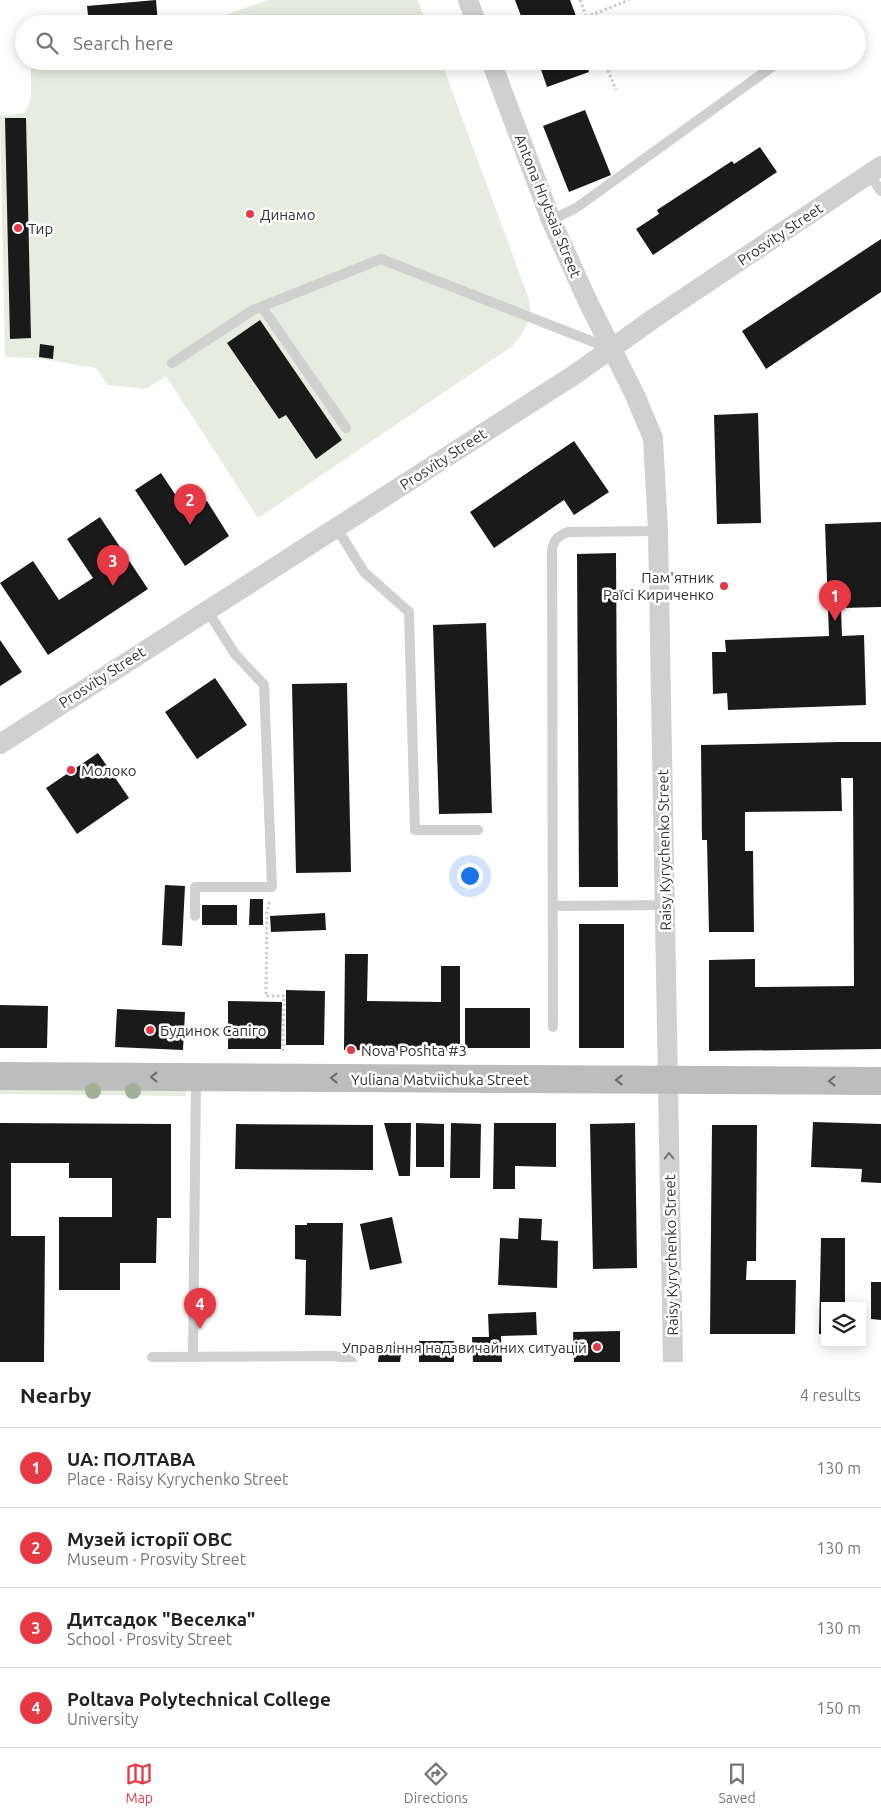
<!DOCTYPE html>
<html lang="en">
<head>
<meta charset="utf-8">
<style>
  :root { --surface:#fff; --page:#f2f2f2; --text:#222; --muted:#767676; --line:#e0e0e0; --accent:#e63946 }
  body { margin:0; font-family:Ubuntu,sans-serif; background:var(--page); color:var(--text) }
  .controls { position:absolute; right:15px; bottom:15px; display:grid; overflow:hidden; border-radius:0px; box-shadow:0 2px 12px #0003 }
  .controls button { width:45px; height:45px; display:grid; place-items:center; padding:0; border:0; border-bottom:1px solid var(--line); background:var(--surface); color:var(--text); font:25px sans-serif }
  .you { position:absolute; left:469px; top:875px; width:18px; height:18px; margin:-12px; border:4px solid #fff; border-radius:50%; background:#1a73e8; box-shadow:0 0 0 8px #1a73e833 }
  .badge { display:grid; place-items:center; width:32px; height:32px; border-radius:50%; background:var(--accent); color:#fff; font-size:16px; font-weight:700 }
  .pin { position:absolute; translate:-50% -41px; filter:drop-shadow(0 1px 2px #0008) }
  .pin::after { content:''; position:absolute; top:26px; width:18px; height:15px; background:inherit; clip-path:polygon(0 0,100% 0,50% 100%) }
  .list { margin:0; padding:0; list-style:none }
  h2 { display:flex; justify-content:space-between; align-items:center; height:65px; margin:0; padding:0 20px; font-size:21px }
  h2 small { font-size:16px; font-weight:400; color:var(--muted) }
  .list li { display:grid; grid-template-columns:32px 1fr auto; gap:15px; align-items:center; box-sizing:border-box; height:80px; padding:0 20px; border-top:1px solid var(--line) }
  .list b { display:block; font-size:19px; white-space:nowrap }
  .list p { margin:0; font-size:16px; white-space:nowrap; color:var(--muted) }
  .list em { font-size:16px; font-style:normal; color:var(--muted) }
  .icon { flex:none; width:28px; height:28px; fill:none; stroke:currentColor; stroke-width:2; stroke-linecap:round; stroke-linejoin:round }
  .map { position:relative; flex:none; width:881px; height:1362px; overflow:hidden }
  .search { position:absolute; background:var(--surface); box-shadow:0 2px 12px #0003; left:15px; right:15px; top:15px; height:55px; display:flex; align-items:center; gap:12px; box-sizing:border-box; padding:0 18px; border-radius:28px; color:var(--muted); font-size:19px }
  .sheet { height:385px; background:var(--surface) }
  nav { display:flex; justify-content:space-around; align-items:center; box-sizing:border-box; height:70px; border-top:1px solid var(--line); background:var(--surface); font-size:14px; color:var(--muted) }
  nav a { display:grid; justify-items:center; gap:2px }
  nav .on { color:var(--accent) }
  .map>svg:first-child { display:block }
</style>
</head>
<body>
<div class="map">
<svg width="881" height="1362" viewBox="0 0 881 1362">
  <rect width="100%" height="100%" fill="#fff"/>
  <g fill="#e6ecdf">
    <path d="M267 0H418L426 24H201Z"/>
    <path d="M31 61H441L529 299C533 317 525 334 511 347L258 518 166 376 146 389 108 385 96 368 36 358 5 357 0 116 25 113 31 99Z"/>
    <path d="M0 1082 186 1083V1096L0 1094Z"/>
  </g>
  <g fill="#1a1a1a">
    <path d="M156 0 158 24H89L87 6Z"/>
    <path d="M515 0H570L579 24H524Z"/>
    <path d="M538 61H585L589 72 547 87Z"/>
    <path d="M585 110 611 175 569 192 543 126Z"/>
    <path d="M5 118H26L31 338 10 339Z"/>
    <path d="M760 147 777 172 653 255 636 229 659 214 657 210 732 161 734 164Z"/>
    <path d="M881 239V292L766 369 742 331Z"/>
    <path d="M260 320 342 440 316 459 286 415 279 419 227 343Z"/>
    <path d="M40 344 54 346 53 359 39 357Z"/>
    <path d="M758 413 761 523 717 524 714 415Z"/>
    <path d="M574 441 609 492 574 515 564 500 494 548 470 512Z"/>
    <path d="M161 473 188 514 207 501 229 536 185 566 135 490Z"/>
    <path d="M100 517 148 589 48 655 0 583 33 561 59 600 93 578 67 539Z"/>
    <path d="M881 522V607L841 608 842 636 864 635 866 705 728 710 727 693 713 694 712 652H726L725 640 829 636 825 524Z"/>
    <path d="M616 553 618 887H579L577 554Z"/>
    <path d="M486 623 492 813 439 814 433 625Z"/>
    <path d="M0 640 22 672 0 686Z"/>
    <path d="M215 678 247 725 197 759 165 712Z"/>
    <path d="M347 683 351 872 296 873 292 684Z"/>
    <path d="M841 742H881V1049L709 1051V960L755 959V987L854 986 853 778H841L842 811 745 812V851H753L754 932H709L707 840H702L701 745Z"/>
    <path d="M98 753 129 798 77 834 46 788Z"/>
    <path d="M165 885 185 886 182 946 162 945Z"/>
    <path d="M250 899H263V925H249Z"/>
    <rect x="202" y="905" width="35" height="20"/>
    <path d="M325 913 326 930 271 932 270 916Z"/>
    <rect x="579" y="924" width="45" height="124"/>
    <path d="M345 954H368L367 1001 441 1002V966H460V1051L344 1050Z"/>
    <path d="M286 990 325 991 324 1045H286Z"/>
    <path d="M228 1001 282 1002 281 1049H228Z"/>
    <path d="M0 1005 48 1006 47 1048H0Z"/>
    <rect x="465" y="1008" width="65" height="40"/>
    <path d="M117 1009 185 1012 183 1050 115 1047Z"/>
    <path d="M813 1122 881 1124V1183L861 1182 862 1169 811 1167Z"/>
    <path d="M0 1123 171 1124V1218H157L156 1263H120V1290H59V1217H112V1178H69V1163H11V1236H45L44 1362H0Z"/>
    <path d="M384 1123H411L410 1176H399Z"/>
    <path d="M416 1123 444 1124V1167H416Z"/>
    <path d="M451 1123 481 1124 480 1178H450Z"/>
    <path d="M494 1123H556V1167L515 1166V1189H493Z"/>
    <path d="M635 1123 637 1268 593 1269 590 1124Z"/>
    <path d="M236 1124 373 1125V1170L235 1169Z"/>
    <path d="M712 1125H757L756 1261H747L746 1280H796L795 1334H710Z"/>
    <path d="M392 1217 402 1263 370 1270 360 1224Z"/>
    <path d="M519 1218 542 1219 541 1240 558 1241 557 1288 498 1285 500 1238 518 1239Z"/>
    <path d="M307 1223H343L341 1316 305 1315 306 1260 295 1259V1225H307Z"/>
    <path d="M821 1238H845V1306H825V1334H819Z"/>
    <path d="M871 1282H881V1320L871 1319Z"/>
    <path d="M536 1312 537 1335 501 1336 502 1362H473L472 1337H489L488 1314Z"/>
    <path d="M620 1331V1362H574L573 1332Z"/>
    <rect x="419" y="1341" width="35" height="21"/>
    <path d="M379 1354 401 1355 400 1362H378Z"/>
  </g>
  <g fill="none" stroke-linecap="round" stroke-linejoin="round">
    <g stroke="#cdcdcd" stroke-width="3" stroke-dasharray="2.5 2.5" stroke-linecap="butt">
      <path d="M580 0 589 24"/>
      <path d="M586 17 629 0"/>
      <path d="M604 61 616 90"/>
      <path d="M269 902 267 913 266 996H284L283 1052"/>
    </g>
    <g stroke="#d0d0d0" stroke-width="10">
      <path d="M869 174 881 191"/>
      <path d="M551 220 576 208 780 61"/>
      <path d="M262 307 346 428"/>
      <path d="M172 363 253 310 381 259 609 348"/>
      <path d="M336 527 364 572 409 612 415 830H478"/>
      <path d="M553 906 665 905"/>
      <path d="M195 916V887H272L264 685 235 654 207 610"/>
      <path d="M553 1027 552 550C554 539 558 536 568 532L658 531"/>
      <path d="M152 1357 334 1356 346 1358 352 1362"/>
      <path d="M193 1357 196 1078"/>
    </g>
    <g stroke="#d0d0d0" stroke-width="20">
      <path d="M468 0 477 24"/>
      <path d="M491 61 551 220 588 302 634 393 653 438 658 531 673 1362"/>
      <path d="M0 744 574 375 653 319 881 166"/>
    </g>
    <path stroke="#bdbdbd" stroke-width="28" d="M0 1076 881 1081"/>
  </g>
  <g fill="#a2b095">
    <circle cx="93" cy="1091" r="8"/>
    <circle cx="133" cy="1091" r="8"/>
  </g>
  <defs><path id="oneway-chevron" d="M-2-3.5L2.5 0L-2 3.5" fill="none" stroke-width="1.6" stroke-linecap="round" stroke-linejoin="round" transform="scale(1.25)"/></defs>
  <g stroke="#6a6a6a">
    <use href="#oneway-chevron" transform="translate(154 1077) rotate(-180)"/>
    <use href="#oneway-chevron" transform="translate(334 1078) rotate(-180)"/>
    <use href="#oneway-chevron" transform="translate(619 1080) rotate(-180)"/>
    <use href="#oneway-chevron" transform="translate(832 1081) rotate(-180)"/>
  </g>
  <use stroke="#7a7a7a" href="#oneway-chevron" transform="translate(669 1156) rotate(-91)"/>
  <g fill="#e63946" stroke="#fff" stroke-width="2">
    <circle cx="250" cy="214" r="5"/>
    <circle cx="18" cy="228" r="5"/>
    <circle cx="724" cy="586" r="5"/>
    <circle cx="71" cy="770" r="5"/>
    <circle cx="150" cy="1030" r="5"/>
    <circle cx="351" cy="1050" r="5"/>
    <circle cx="597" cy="1347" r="5"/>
  </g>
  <g text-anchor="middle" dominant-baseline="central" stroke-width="5" stroke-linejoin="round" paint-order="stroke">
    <g font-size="15" fill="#333" stroke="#fff">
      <text transform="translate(548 206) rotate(68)">Antona Hrytsaia Street</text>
      <text transform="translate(780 234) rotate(-34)">Prosvity Street</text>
      <text transform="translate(443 459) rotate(-33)">Prosvity Street</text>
      <text transform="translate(102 677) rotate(-33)">Prosvity Street</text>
      <text transform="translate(664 850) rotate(-91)">Raisy Kyrychenko Street</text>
      <text x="440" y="1079">Yuliana Matviichuka Street</text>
      <text transform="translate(671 1255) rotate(-91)">Raisy Kyrychenko Street</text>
    </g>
    <g font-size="15" fill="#333" stroke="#fff" text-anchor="start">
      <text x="260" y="214">Динамо</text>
      <text x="28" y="228">Тир</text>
      <text x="714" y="577" text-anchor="end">Пам'ятник<tspan x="714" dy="17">Раїсі Кириченко</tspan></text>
      <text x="81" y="770">Молоко</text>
      <text x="160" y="1030">Будинок Сапіго</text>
      <text x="361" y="1050">Nova Poshta #3</text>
      <text x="587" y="1347" text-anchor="end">Управління надзвичайних ситуацій</text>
    </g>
  </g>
</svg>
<div class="controls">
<button><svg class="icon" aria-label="layers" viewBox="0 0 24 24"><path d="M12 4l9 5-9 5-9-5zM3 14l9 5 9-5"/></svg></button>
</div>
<div class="you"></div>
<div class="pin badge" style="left:835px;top:621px">1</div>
<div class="pin badge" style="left:190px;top:525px">2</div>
<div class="pin badge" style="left:113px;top:586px">3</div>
<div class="pin badge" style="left:200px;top:1329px">4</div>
<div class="search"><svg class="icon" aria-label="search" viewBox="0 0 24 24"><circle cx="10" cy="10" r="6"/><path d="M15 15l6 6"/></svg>Search here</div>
</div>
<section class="sheet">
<h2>Nearby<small>4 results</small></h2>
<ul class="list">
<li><span class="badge">1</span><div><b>UA: ПОЛТАВА</b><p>Place · Raisy Kyrychenko Street</p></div><em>130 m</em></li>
<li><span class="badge">2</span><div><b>Музей історії ОВС</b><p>Museum · Prosvity Street</p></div><em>130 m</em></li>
<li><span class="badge">3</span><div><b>Дитсадок &quot;Веселка&quot;</b><p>School · Prosvity Street</p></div><em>130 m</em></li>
<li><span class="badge">4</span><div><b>Poltava Polytechnical College</b><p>University</p></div><em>150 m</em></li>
</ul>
</section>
<nav>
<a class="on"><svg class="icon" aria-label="map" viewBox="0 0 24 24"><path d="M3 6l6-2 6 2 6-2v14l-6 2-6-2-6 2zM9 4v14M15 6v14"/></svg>Map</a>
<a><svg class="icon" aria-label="directions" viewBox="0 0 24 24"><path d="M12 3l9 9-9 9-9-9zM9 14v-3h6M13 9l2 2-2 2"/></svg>Directions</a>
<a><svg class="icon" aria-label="saved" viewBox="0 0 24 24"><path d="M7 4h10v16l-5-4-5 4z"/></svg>Saved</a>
</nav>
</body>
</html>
